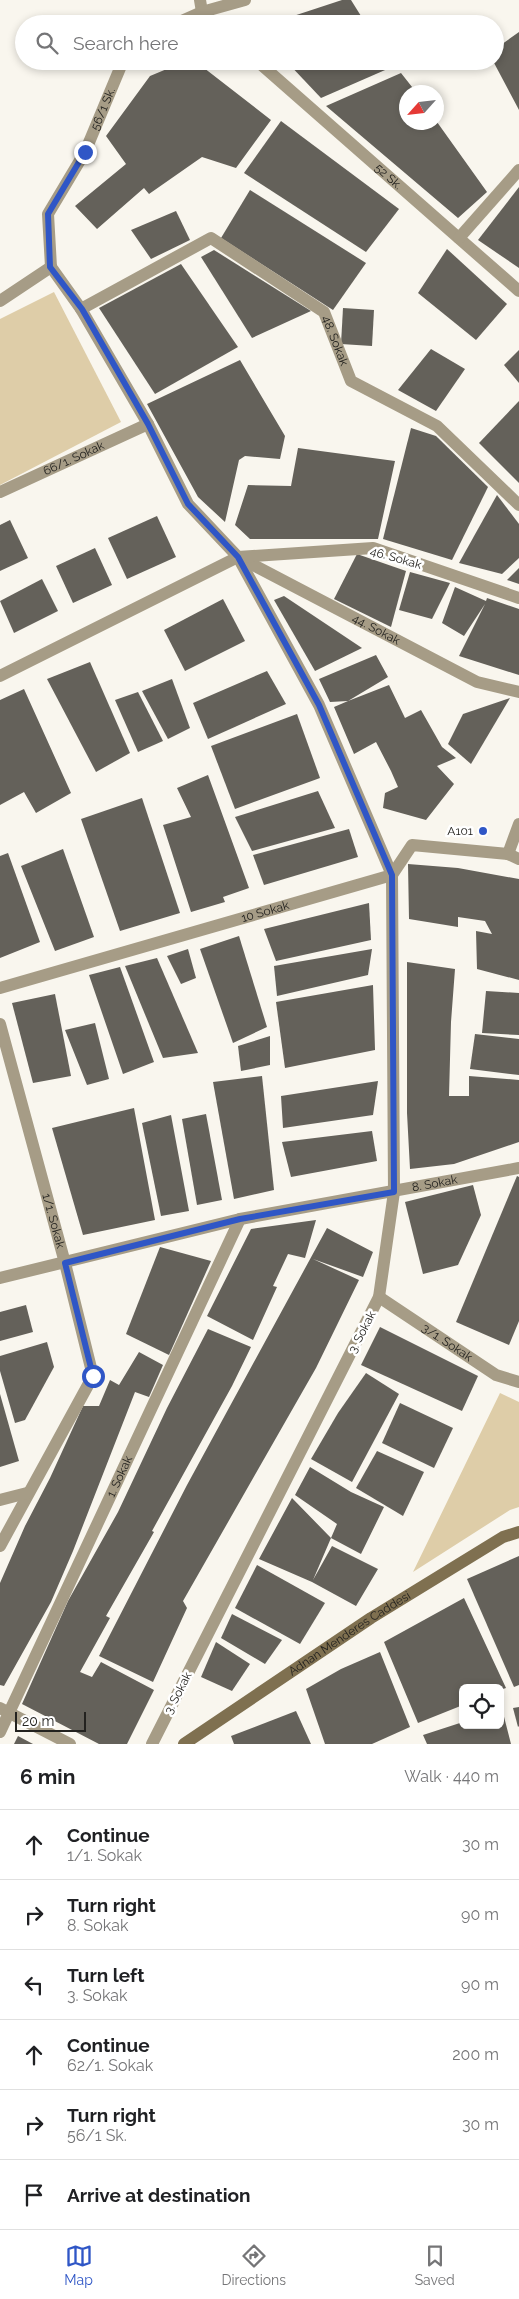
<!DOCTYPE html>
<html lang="en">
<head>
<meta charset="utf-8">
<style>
  :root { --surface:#fff; --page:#f6f6f6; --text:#202124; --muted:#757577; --line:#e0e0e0; --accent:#2f56c6 }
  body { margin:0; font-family:Raleway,sans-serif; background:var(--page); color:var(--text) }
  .controls { position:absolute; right:15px; bottom:15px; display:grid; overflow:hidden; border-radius:8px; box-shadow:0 2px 8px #0003 }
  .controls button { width:45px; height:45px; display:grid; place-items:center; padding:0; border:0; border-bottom:1px solid var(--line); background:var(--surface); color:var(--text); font:25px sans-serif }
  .compass { position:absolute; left:399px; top:85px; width:45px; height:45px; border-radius:50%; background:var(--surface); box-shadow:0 2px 8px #0003; rotate:243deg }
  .scale { position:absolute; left:15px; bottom:12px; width:71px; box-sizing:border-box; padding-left:5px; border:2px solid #23221f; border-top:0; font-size:14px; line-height:18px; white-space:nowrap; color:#23221f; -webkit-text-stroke:4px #fff; paint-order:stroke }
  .stop { position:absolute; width:15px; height:15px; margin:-11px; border:4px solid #2f56c6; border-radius:50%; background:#fff }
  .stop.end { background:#2f56c6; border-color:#fff; box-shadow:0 1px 5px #0008 }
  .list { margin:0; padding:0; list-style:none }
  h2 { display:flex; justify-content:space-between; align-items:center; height:65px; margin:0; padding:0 20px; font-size:21px }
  h2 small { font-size:16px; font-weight:400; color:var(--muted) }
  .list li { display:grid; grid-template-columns:32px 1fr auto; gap:15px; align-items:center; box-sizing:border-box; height:70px; padding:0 20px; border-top:1px solid var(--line) }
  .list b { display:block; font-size:19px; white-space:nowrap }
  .list p { margin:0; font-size:16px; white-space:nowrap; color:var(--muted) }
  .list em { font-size:16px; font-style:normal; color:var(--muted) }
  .icon { flex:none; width:28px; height:28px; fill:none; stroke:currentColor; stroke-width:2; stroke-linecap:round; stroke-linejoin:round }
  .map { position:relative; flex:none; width:519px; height:1744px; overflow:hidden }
  .search { position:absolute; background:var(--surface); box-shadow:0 2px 8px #0003; left:15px; right:15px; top:15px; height:55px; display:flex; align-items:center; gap:12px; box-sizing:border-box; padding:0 18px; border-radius:28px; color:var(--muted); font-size:19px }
  .sheet { height:485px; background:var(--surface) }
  nav { display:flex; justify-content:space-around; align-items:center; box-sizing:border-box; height:70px; border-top:1px solid var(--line); background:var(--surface); font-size:14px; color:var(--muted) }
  nav a { display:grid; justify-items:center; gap:2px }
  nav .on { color:var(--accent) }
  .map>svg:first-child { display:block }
</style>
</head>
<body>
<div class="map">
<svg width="519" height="1744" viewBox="0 0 519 1744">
  <rect width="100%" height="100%" fill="#f9f6ee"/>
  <g fill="#decda8">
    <path d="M54 292 121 422 0 485V319Z"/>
    <path d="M500 1393 519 1402V1507L510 1510 413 1572Z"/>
  </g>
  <g fill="#64615a">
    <path d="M342 0H351L366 24H269Z"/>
    <path d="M519 32V110L493 61H495V49Z"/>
    <path d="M186 61H195L271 120 236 168 202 157 149 194 144 188 97 229 75 206 126 164 106 136 150 76Z"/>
    <path d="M286 61H389L392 67 321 98Z"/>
    <path d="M401 73 416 92H406V122H437L487 192 458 218 326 106Z"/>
    <path d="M281 121 399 209 366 252 244 173Z"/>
    <path d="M519 187V268L478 240Z"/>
    <path d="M250 190 366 263 333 310 221 238Z"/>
    <path d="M176 211 190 240 151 259 131 230Z"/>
    <path d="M447 249 507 304 476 340 418 293Z"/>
    <path d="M214 250 311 311 252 338 201 257Z"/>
    <path d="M181 264 238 347 155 394 99 308Z"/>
    <path d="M343 308 374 310 372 346 341 344Z"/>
    <path d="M431 349 465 369 436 411 398 390Z"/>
    <path d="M519 350V383L504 365Z"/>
    <path d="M240 360 285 436 280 459 245 456 239 460 225 522 198 497 147 404Z"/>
    <path d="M519 401V483L479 443Z"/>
    <path d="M411 428 436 436 488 487 452 560 383 539Z"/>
    <path d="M298 448 395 461 378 539H250L235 525 248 485 291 486Z"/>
    <path d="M497 495 519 524V558L502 574 459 563Z"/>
    <path d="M157 516 176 557 127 579 108 538Z"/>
    <path d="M10 520 28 558 0 571V525Z"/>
    <path d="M95 548 112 585 73 603 56 566Z"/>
    <path d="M357 554 406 571 391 627 334 599Z"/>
    <path d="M519 568V584L507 580Z"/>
    <path d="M410 572 450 583 432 619 399 610Z"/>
    <path d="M42 579 58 611 14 633 0 601Z"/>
    <path d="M455 587 486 601 487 598 519 609V675L459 656 485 604 464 636 442 623Z"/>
    <path d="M284 596 362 648 315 671 274 600Z"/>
    <path d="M223 599 245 641 185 671 164 630Z"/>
    <path d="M376 655 388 677 348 701 389 685 405 718 421 710 442 747 456 758 437 766 454 784 426 820 383 808 385 793 398 787 391 771 376 742 354 754 334 707 348 701 330 702 319 679Z"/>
    <path d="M90 662 130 753 96 772 47 679Z"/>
    <path d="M267 671 286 704 208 739 193 703Z"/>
    <path d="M172 679 190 728 168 739 142 691Z"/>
    <path d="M24 689 71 793 36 813 24 792 0 805V700Z"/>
    <path d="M138 692 163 741 138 752 115 700Z"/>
    <path d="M510 698 471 764 448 744 463 714Z"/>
    <path d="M297 714 320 778 235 809 211 746Z"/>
    <path d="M208 775 249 888 223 897 225 902 191 912 163 825 191 817 177 788Z"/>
    <path d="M318 791 335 828 252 851 235 817Z"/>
    <path d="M142 798 180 913 120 931 81 819Z"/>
    <path d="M349 829 358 857 264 885 253 855Z"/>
    <path d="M63 849 94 937 55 951 21 866Z"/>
    <path d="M8 853 40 942 0 958V856Z"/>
    <path d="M408 864 458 868 519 879V980L477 969 476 931 492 934 485 921 458 917V927L409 919Z"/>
    <path d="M369 903 371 940 276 961 264 929Z"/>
    <path d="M239 936 267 1027 233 1043 200 949Z"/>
    <path d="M188 949 196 978 181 984 167 956Z"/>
    <path d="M372 949 368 975 277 996 274 966Z"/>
    <path d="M157 958 198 1053 163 1058 125 966Z"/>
    <path d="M407 962 455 969 451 1022 449 1096H469V1076L519 1080V1142L454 1164 410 1169 407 1113Z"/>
    <path d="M120 967 154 1062 123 1074 89 975Z"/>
    <path d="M373 985 375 1050 285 1068 276 1002Z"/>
    <path d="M486 991 519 993V1035L482 1033Z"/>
    <path d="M55 994 71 1076 33 1083 12 1003Z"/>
    <path d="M95 1023 109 1079 87 1085 65 1030Z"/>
    <path d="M475 1034 519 1039V1075L470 1069Z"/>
    <path d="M270 1036V1065L241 1071 238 1046Z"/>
    <path d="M262 1076 274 1190 234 1199 213 1082Z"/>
    <path d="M378 1081 373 1115 283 1128 281 1096Z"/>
    <path d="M134 1108 155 1220 83 1235 52 1128Z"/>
    <path d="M206 1114 222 1200 197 1205 182 1119Z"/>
    <path d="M171 1115 189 1211 161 1216 142 1123Z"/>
    <path d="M372 1131 377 1161 291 1177 282 1142Z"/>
    <path d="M517 1176 519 1177V1321L509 1345 456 1322Z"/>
    <path d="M473 1185 481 1215 458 1265 423 1274 405 1202Z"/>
    <path d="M316 1220 305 1258 288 1254 273 1286 277 1287 253 1340 207 1316 251 1229Z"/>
    <path d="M327 1228 373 1252 363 1277 313 1259 359 1280 316 1368 183 1601 187 1608 153 1682 99 1656 187 1485Z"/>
    <path d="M160 1247 211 1261 169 1355 126 1334Z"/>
    <path d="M26 1305 33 1332 0 1341V1312Z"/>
    <path d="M380 1327 478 1376 462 1411 361 1365Z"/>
    <path d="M208 1329 251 1347 232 1386 152 1531 154 1532 106 1616 110 1618 80 1672 92 1677 101 1662 154 1690 127 1744H99L22 1704 68 1601 118 1512 167 1408Z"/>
    <path d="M47 1342 54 1367 25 1420 15 1423 0 1371V1356Z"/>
    <path d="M139 1352 163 1365 149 1397 135 1392 73 1551 51 1602 4 1686 0 1685V1583L25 1526 50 1478 83 1406H99L110 1380 119 1385Z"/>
    <path d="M366 1373 399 1394 352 1482 311 1459 338 1413Z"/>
    <path d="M0 1394 19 1461 0 1467Z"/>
    <path d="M400 1403 453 1428 434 1468 382 1443Z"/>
    <path d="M377 1451 424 1472 403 1516 356 1488Z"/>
    <path d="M310 1467 351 1492 384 1507 361 1554 331 1538 337 1524 295 1495Z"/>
    <path d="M292 1498 331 1538 313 1580 332 1546 378 1569 356 1606 312 1582 259 1559Z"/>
    <path d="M519 1556V1685L514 1687 467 1579Z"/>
    <path d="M257 1565 325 1603 300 1644 235 1608Z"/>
    <path d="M464 1598 506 1688 500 1690V1688H463V1705L418 1723 384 1642Z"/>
    <path d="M232 1614 282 1640 265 1664 221 1638Z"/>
    <path d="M216 1642 250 1664 232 1691 201 1677Z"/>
    <path d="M380 1652 410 1727 372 1744H325L306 1689 341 1669Z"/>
    <path d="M519 1707V1726L518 1727 513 1708Z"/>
    <path d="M502 1709 511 1744H427L423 1735 463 1722V1725H500V1710Z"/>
    <path d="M296 1711 311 1744H234L231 1736Z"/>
    <path d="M18 1736 33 1744H14Z"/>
  </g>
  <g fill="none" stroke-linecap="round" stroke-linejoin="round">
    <g stroke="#a69c86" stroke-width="12">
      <path d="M200 0 202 12"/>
      <path d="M202 12 215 24"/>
      <path d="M175 24 202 12 245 0"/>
      <path id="s1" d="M257 61 519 291"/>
      <path d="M459 238 519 170"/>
      <path d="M51 267 81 309 148 424 188 504 238 557 319 705 392 875 394 1192 379 1297 152 1744"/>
      <path id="s2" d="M51 267 48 214 85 152 123 61"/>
      <path d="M0 301 51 267"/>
      <path id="s3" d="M81 309 211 238 324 312 351 381 437 426 519 505"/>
      <path id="s4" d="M0 492 148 424"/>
      <path id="s5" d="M238 557 477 682 519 692"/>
      <path d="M0 676 238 557 373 548 519 598"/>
      <path d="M508 854 519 824"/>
      <path id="s6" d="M0 988 392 875 412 845 508 854 519 859"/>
      <path id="s7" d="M0 1024 65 1263 93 1376 0 1546"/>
      <path id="s8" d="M0 1278 240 1219 519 1168"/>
      <path id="s9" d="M379 1297 496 1375 519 1382"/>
      <path d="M0 1500 27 1493"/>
      <path d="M0 1708 70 1744"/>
      <path id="s10" d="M0 1732 240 1219"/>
    </g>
    <path stroke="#7f7050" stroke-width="12" id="s11" d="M184 1744 371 1618 503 1537 519 1532"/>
  </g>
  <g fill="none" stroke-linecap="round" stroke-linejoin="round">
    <path stroke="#2f56c6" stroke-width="6" d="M85 152 48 214 50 267 82 309 148 424 188 504 238 557 319 705 392 875 394 1192 240 1219 65 1263 93 1376"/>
  </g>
  <circle fill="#2f56c6" stroke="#fff" stroke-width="2" cx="483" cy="831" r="5"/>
  <g text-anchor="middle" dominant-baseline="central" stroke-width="5" stroke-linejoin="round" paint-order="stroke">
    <g font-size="12" fill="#23221f" stroke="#fff">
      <text stroke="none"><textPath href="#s2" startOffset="172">56/1 Sk.</textPath></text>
      <text stroke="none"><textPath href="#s1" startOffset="175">52 Sk.</textPath></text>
      <text stroke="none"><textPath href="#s3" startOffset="314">48. Sokak</textPath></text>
      <text stroke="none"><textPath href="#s4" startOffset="81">66/1. Sokak</textPath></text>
      <text transform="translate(396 558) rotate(16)">46. Sokak</text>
      <text stroke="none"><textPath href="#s5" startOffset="156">44. Sokak</textPath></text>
      <text stroke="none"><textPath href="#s6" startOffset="276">10 Sokak</textPath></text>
      <text stroke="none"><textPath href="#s8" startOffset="445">8. Sokak</textPath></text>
      <text stroke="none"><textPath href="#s7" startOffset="204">1/1. Sokak</textPath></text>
      <text transform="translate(362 1332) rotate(-63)">3. Sokak</text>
      <text stroke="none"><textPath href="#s9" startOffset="82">3/1. Sokak</textPath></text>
      <text stroke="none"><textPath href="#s10" startOffset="282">1. Sokak</textPath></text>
      <text stroke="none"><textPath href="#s11" startOffset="199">Adnan Menderes Caddesi</textPath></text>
      <text transform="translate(178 1693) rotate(-63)">3. Sokak</text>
    </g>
    <g font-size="12" fill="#23221f" stroke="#fff" text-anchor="end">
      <text x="473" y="831">A101</text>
    </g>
  </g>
</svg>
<div class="controls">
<button><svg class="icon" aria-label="locate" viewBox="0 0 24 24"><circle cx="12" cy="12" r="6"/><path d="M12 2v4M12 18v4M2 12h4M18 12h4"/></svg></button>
</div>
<svg class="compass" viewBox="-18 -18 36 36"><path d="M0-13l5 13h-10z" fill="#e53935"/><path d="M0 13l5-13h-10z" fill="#757577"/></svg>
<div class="scale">20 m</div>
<div class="stop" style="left:93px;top:1376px"></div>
<div class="stop end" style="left:85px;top:152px"></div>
<div class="search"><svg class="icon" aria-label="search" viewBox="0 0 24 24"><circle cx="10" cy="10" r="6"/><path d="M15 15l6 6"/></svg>Search here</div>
</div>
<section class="sheet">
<h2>6 min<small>Walk · 440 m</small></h2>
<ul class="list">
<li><svg class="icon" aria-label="ahead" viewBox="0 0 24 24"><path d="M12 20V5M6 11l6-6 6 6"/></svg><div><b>Continue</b><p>1/1. Sokak</p></div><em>30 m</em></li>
<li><svg class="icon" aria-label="right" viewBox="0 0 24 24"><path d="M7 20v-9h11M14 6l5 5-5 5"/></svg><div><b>Turn right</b><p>8. Sokak</p></div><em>90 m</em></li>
<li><svg class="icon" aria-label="left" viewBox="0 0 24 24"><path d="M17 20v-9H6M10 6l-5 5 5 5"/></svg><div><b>Turn left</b><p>3. Sokak</p></div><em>90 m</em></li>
<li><svg class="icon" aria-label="ahead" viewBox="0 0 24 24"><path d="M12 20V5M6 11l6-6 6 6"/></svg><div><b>Continue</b><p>62/1. Sokak</p></div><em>200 m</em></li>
<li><svg class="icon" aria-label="right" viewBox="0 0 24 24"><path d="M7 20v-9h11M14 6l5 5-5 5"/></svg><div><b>Turn right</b><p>56/1 Sk.</p></div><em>30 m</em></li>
<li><svg class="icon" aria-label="arrive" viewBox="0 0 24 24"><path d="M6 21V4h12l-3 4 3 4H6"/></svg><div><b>Arrive at destination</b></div></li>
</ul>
</section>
<nav>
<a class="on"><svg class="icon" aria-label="map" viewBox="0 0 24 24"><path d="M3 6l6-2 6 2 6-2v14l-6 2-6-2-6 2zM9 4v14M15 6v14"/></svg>Map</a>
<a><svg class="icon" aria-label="directions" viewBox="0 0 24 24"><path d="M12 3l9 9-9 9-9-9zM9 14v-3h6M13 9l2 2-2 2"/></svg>Directions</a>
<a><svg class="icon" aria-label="saved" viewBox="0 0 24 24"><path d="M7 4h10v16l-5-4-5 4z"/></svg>Saved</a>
</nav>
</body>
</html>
